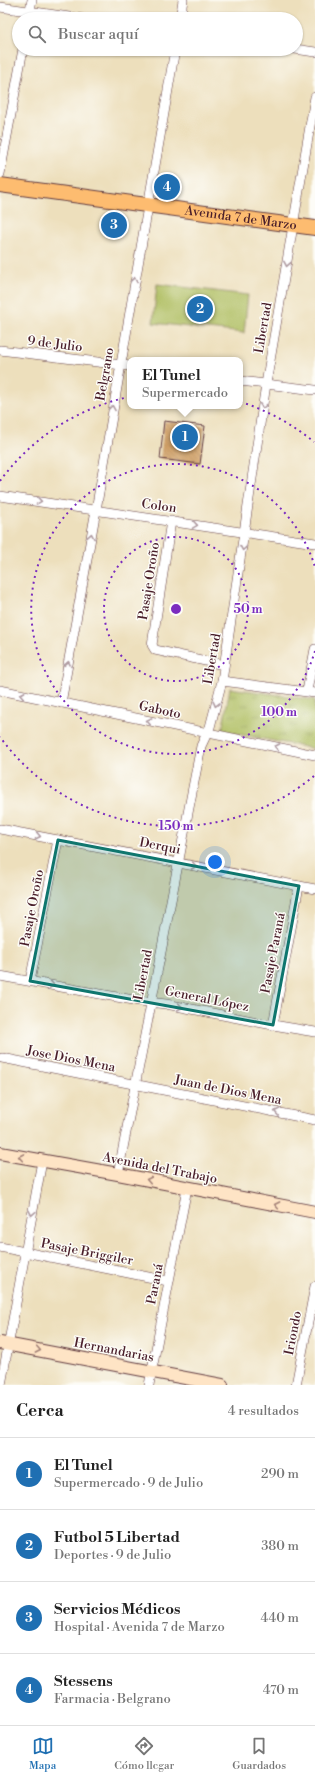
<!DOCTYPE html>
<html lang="es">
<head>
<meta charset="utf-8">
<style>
  :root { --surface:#fff; --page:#f6f6f6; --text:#222; --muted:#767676; --line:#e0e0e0; --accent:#1f6fb2 }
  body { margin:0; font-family:"Libre Bodoni",serif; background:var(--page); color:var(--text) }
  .you { position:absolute; left:215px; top:862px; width:14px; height:14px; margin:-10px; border:3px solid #fff; border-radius:50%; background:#1a73e8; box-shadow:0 0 0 6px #1a73e833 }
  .badge { display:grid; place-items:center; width:26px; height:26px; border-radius:50%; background:var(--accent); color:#fff; font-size:13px; font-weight:700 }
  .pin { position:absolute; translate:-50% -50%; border:2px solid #fff; box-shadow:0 1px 4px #0006 }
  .popup { position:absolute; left:127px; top:357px; width:116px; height:52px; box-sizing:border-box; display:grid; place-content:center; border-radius:8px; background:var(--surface); filter:drop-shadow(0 1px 3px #0005); font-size:13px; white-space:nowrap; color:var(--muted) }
  .popup b { font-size:15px; color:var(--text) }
  .popup::after { content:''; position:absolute; left:50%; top:100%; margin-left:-8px; border:8px solid transparent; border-top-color:var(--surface) }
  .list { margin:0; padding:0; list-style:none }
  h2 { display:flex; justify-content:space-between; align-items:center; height:52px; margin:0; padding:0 16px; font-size:17px }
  h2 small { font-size:13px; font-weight:400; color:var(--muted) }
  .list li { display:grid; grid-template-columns:26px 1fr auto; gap:12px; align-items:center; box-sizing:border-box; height:72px; padding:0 16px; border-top:1px solid var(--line) }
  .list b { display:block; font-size:15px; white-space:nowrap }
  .list p { margin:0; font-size:13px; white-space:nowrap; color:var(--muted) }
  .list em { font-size:13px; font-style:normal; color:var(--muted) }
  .icon { flex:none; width:22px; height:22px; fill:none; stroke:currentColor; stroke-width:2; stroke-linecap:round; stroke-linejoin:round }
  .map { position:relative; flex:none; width:315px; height:1385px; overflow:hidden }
  .search { position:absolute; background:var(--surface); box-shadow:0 1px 3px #0004; left:12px; right:12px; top:12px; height:44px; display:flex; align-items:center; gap:10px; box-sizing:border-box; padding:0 14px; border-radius:22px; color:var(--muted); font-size:15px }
  .sheet { height:340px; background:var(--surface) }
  nav { display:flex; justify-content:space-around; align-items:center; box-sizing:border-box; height:56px; border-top:1px solid var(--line); background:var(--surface); font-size:11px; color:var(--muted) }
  nav a { display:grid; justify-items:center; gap:2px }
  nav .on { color:var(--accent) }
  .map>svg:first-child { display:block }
</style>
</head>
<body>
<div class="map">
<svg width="315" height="1385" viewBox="0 0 315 1385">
  <defs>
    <pattern id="grass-tufts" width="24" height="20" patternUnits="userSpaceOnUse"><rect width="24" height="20" fill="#afbe60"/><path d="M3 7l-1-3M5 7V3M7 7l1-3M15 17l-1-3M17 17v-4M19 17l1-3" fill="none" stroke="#909a4f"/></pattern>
    <pattern id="building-back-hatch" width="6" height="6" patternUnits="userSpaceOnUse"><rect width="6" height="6" fill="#ce9a5c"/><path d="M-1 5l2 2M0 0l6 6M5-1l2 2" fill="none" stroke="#a97d4c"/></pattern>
  </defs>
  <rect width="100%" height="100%" fill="#fdfcf7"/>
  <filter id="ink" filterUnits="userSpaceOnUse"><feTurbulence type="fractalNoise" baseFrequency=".025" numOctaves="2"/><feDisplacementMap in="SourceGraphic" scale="8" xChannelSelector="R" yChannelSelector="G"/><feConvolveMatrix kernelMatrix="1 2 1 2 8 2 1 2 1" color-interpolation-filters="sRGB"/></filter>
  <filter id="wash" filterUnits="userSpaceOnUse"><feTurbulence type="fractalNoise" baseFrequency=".012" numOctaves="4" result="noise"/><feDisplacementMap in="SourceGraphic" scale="16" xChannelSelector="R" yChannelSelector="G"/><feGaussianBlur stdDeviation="0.9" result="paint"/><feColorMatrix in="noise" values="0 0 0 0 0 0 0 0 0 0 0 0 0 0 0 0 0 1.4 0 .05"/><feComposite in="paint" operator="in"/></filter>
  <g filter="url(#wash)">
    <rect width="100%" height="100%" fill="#eddfbc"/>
    <path fill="url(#grass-tufts)" stroke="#7c6e46" d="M230 688 315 700V749L222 731Z"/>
    <path fill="#afbe60" stroke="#7c6e46" d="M157 284 248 295 244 333 153 323Z"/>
    <g id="blocks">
      <path fill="url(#building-back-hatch)" d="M164 421 205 426 200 464 160 459Z"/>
    </g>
  </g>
  <g filter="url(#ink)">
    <use href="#blocks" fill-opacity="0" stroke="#623c41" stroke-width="1"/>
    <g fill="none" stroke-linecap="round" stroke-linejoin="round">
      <g stroke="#623c41" stroke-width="10">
        <g id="street">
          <path d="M0 7 83 19"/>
          <path d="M28 19 32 0"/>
          <path d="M180 19 183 0"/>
          <path d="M295 49 315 52"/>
          <path d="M0 174 23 49"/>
          <path d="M0 350 130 366"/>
          <path d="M240 381 315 390"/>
          <path d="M0 496 315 543"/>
          <path d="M171 521 152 645 155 650 224 665"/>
          <path d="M222 681 315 693"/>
          <path d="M0 690 315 755"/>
          <path d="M307 691 315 649"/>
          <path d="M61 703 96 510 175 49"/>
          <path d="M0 829 315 889"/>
          <path d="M0 976 139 1001 166 1004 273 1025 315 1032"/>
          <path d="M30 981 58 840"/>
          <path d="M273 1025 299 886"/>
          <path d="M2 1058 315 1120"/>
          <path d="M118 1174 201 746 210 727 222 681 266 384 315 97"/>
          <path d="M0 1247 168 1281"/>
          <path d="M1 1385 42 1161"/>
          <path d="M149 1385 187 1188"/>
          <path d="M296 1385 315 1286"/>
        </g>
      </g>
      <g stroke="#623c41" stroke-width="14">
        <g id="secondary">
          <path d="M0 1153 118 1174 315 1212"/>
          <path d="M0 1343 222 1385"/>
        </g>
      </g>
      <g stroke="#623c41" stroke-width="16">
        <g id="primary">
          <path id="s1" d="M0 185 315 228"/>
        </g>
      </g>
      <use href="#street" stroke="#fff" stroke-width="9"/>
      <use href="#secondary" stroke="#fee4c5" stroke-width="12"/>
      <use href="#primary" stroke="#fdbc6f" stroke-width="14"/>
    </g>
    <defs><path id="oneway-chevron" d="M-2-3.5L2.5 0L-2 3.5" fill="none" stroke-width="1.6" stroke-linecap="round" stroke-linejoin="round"/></defs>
    <g stroke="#ae9aa0">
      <use href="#oneway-chevron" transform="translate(287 264) rotate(100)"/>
      <use href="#oneway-chevron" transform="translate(134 280) rotate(-80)"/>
      <use href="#oneway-chevron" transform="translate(263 406) rotate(98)"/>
      <use href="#oneway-chevron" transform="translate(112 408) rotate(-81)"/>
      <use href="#oneway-chevron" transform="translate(39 501) rotate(9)"/>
      <use href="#oneway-chevron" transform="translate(195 525) rotate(9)"/>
      <use href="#oneway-chevron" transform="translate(91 536) rotate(-80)"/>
      <use href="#oneway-chevron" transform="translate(243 548) rotate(99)"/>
      <use href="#oneway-chevron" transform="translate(68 664) rotate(-80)"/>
      <use href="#oneway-chevron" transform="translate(22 695) rotate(-169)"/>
      <use href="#oneway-chevron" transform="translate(216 704) rotate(104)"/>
      <use href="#oneway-chevron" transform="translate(149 721) rotate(-168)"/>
      <use href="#oneway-chevron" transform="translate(277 747) rotate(-169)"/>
      <use href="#oneway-chevron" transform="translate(38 836) rotate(11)"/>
      <use href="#oneway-chevron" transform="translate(194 866) rotate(11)"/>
      <use href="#oneway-chevron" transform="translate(52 985) rotate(10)"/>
      <use href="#oneway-chevron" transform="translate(180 1007) rotate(11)"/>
      <use href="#oneway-chevron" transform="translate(277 1112) rotate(-169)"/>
      <use href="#oneway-chevron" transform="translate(32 1213) rotate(101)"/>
    </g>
    <g stroke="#a48278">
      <use href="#oneway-chevron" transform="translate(21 1157) rotate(-169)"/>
      <use href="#oneway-chevron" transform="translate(149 1180) rotate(-168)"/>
      <use href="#oneway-chevron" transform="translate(277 1205) rotate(-169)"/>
      <use href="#oneway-chevron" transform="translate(38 1350) rotate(11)"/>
    </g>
  </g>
  <path fill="#0f766e" fill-opacity="0.2" stroke="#0f766e" stroke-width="3" stroke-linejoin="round" d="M58 840 299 886 273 1025 30 981Z"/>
  <g fill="none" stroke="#7b2cbf" stroke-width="2" stroke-dasharray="2 4">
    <circle cx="176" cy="609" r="72"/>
    <path d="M315 651A145 145 0 1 1 315 567"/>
    <path d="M314 776A217 217 0 0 1 0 737M0 481A217 217 0 0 1 314 442"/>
  </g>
  <g text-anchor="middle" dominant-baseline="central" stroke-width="3" stroke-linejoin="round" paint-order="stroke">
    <g font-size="13" fill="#4a1f2b" stroke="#fdfcf7">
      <text stroke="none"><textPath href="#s1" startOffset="243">Avenida 7 de Marzo</textPath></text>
      <text transform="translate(263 328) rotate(-80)">Libertad</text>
      <text transform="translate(55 344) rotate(7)">9 de Julio</text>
      <text transform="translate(105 374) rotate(-80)">Belgrano</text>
      <text transform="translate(159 506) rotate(8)">Colon</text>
      <text transform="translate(149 581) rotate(-81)">Pasaje Oroño</text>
      <text transform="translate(212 659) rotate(-80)">Libertad</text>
      <text transform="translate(160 710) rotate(12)">Gaboto</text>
      <text transform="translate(160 846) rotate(11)">Derqui</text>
      <text transform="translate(32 908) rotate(-79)">Pasaje Oroño</text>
      <text transform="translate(273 953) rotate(-79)">Pasaje Paraná</text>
      <text transform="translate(143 975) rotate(-79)">Libertad</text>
      <text transform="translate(207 999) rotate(11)">General López</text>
      <text transform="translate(71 1059) rotate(11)">Jose Dios Mena</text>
      <text transform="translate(228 1090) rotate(11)">Juan de Dios Mena</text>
      <text transform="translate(160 1168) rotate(11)">Avenida del Trabajo</text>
      <text transform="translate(87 1252) rotate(11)">Pasaje Briggiler</text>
      <text transform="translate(155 1284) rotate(-79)">Paraná</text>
      <text transform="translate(293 1333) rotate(-79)">Iriondo</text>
      <text transform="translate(114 1350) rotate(11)">Hernandarias</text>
    </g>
  </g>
  <circle cx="176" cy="609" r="6" fill="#7b2cbf" stroke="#fdfcf7" stroke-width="2"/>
  <g font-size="12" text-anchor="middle" font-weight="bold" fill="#7b2cbf" stroke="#fdfcf7" stroke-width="3" stroke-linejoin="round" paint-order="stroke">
    <text x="248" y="613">50 m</text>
    <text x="279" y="716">100 m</text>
    <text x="176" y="830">150 m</text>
  </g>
</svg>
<div class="you"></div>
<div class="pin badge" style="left:185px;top:437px">1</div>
<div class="popup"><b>El Tunel</b>Supermercado</div>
<div class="pin badge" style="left:200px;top:309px">2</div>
<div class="pin badge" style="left:114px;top:225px">3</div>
<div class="pin badge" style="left:167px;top:187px">4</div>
<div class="search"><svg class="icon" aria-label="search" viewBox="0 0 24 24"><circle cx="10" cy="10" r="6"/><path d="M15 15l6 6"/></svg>Buscar aquí</div>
</div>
<section class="sheet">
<h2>Cerca<small>4 resultados</small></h2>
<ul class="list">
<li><span class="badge">1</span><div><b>El Tunel</b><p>Supermercado · 9 de Julio</p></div><em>290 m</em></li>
<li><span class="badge">2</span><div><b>Futbol 5 Libertad</b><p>Deportes · 9 de Julio</p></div><em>380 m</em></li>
<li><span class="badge">3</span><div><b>Servicios Médicos</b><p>Hospital · Avenida 7 de Marzo</p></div><em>440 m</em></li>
<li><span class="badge">4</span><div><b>Stessens</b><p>Farmacia · Belgrano</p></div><em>470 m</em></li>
</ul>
</section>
<nav>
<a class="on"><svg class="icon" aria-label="map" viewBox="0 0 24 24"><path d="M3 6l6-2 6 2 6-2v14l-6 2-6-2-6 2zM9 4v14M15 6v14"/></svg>Mapa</a>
<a><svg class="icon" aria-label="directions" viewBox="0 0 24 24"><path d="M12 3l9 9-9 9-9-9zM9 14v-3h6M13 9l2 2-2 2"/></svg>Cómo llegar</a>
<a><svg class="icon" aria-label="saved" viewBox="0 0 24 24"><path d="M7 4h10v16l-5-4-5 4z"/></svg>Guardados</a>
</nav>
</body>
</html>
